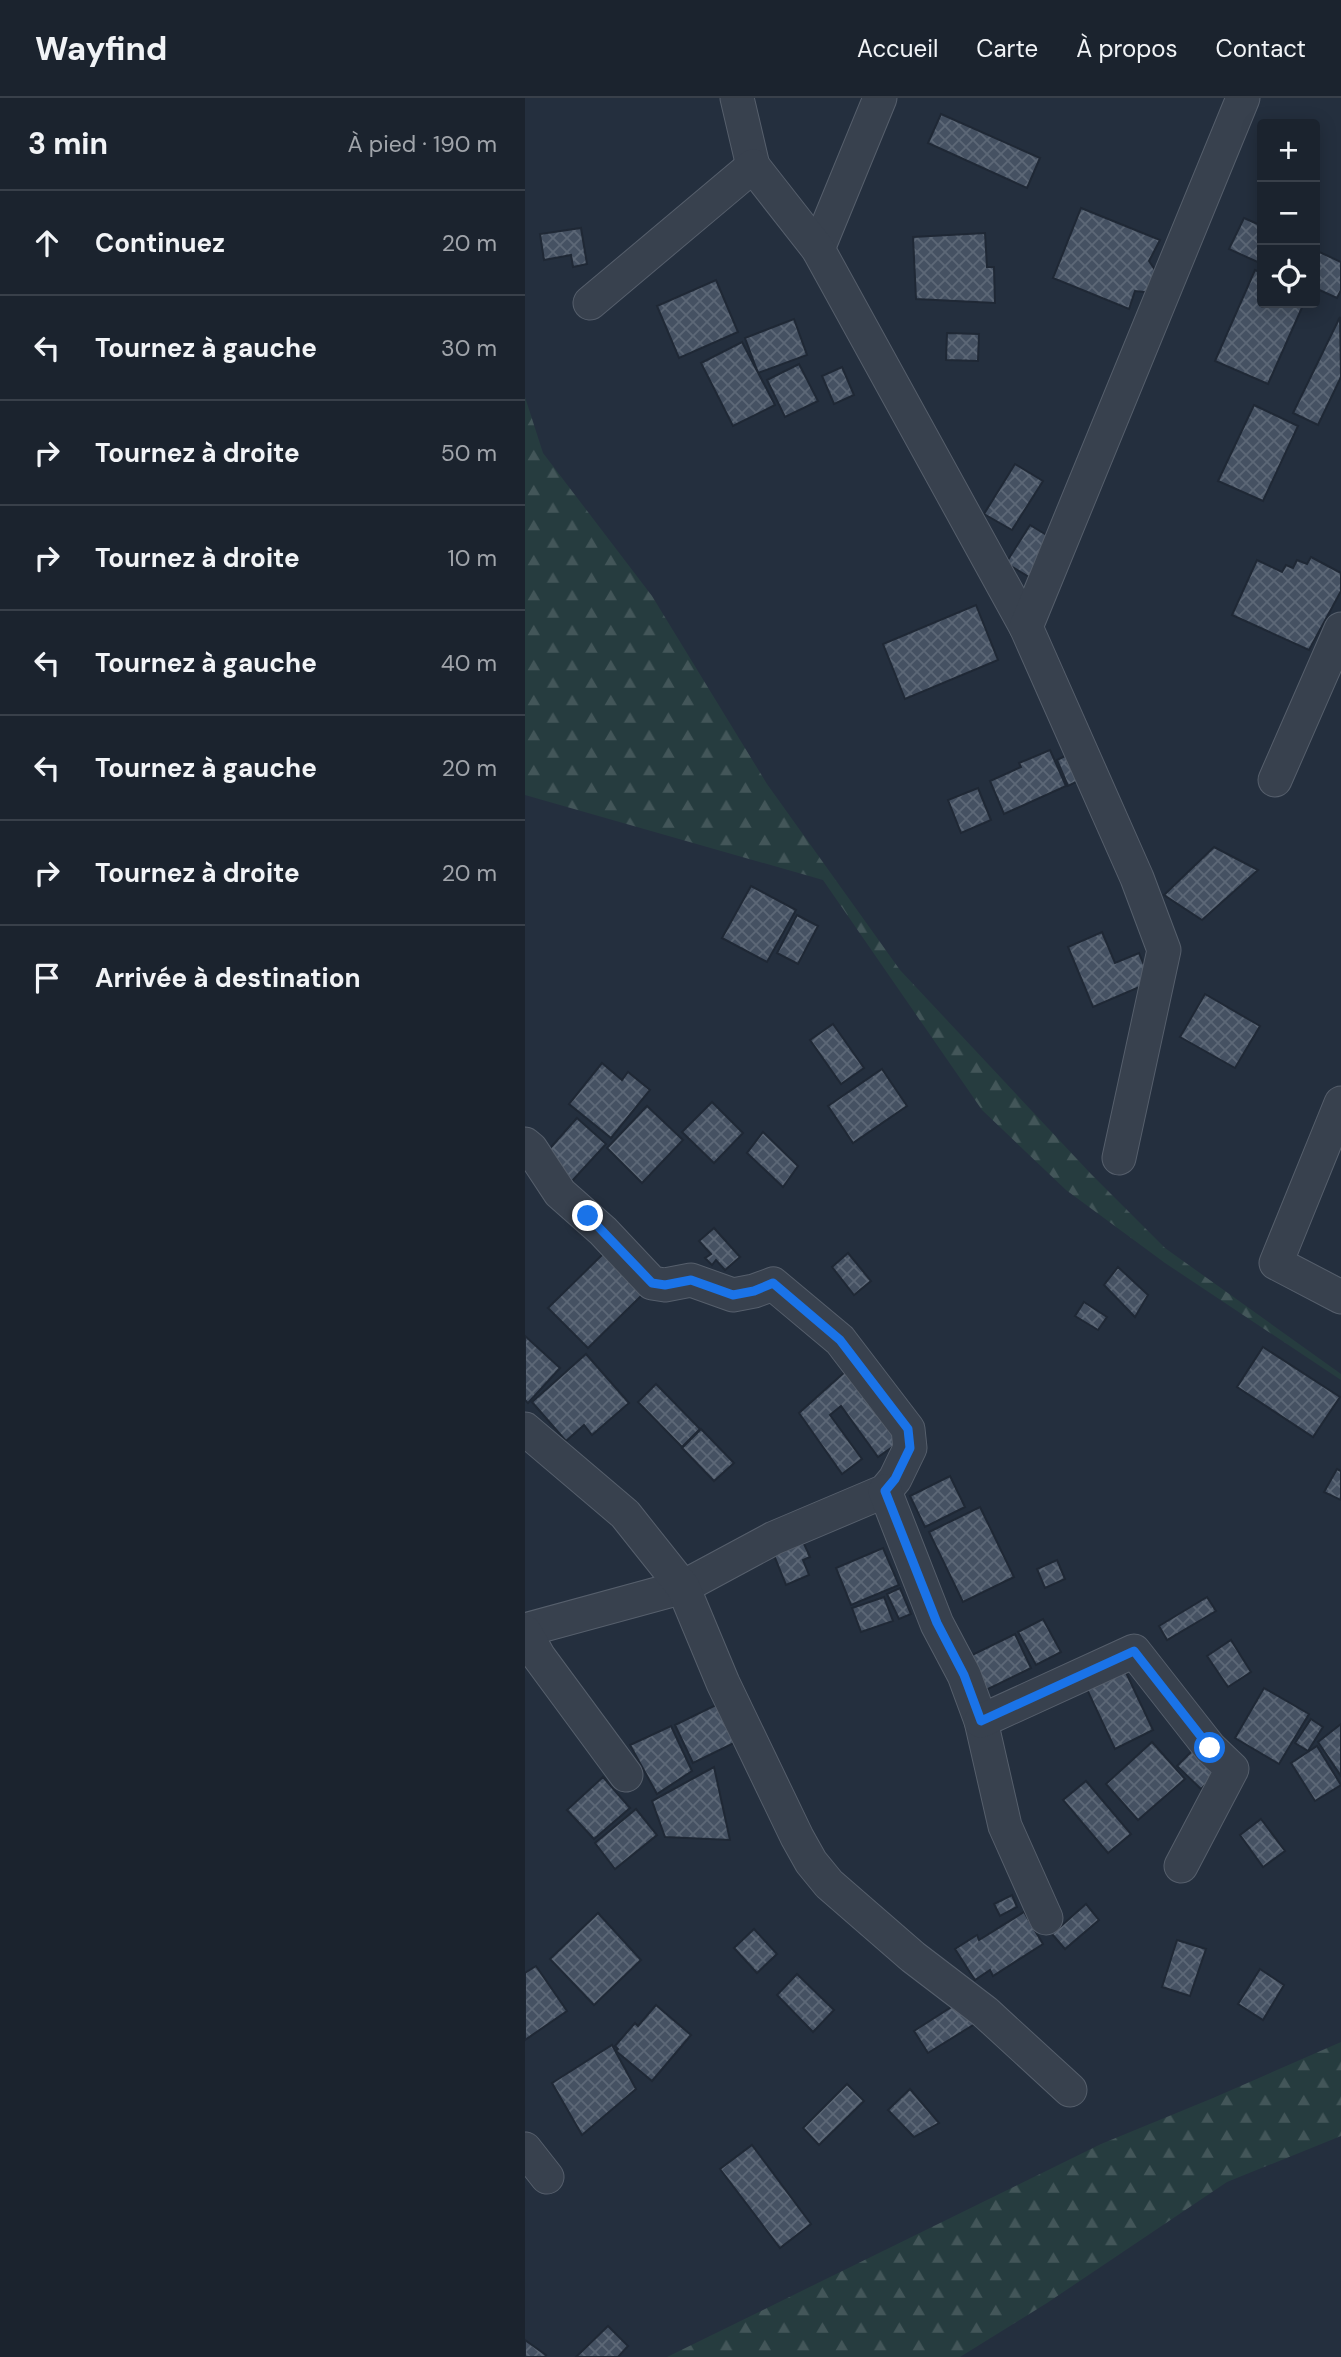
<!DOCTYPE html>
<html lang="fr">
<head>
<meta charset="utf-8">
<style>
  :root { --surface:#1b232e; --page:#242b36; --text:#f1f3f6; --muted:#a0a4aa; --line:#39404a }
  body { margin:0; font-family:"DM Sans",sans-serif; background:var(--page); color:var(--text) }
  .controls { position:absolute; right:21px; top:21px; display:grid; overflow:hidden; border-radius:7px; box-shadow:0 4px 18px #0003 }
  .controls button { width:63px; height:63px; display:grid; place-items:center; padding:0; border:0; border-bottom:2px solid var(--line); background:var(--surface); color:var(--text); font:35px sans-serif }
  .stop { position:absolute; width:21px; height:21px; margin:-16px; border:5px solid #1a73e8; border-radius:50%; background:#fff }
  .stop.end { background:#1a73e8; border-color:#fff; box-shadow:0 2px 7px #0008 }
  .list { margin:0; padding:0; list-style:none }
  h2 { display:flex; justify-content:space-between; align-items:center; height:91px; margin:0; padding:0 28px; font-size:30px }
  h2 small { font-size:23px; font-weight:400; color:var(--muted) }
  .list li { display:grid; grid-template-columns:46px 1fr auto; gap:21px; align-items:center; box-sizing:border-box; height:105px; padding:0 28px; border-top:2px solid var(--line) }
  .list b { display:block; font-size:26px; white-space:nowrap }
  .list em { font-size:23px; font-style:normal; color:var(--muted) }
  .icon { flex:none; width:38px; height:38px; fill:none; stroke:currentColor; stroke-width:2; stroke-linecap:round; stroke-linejoin:round }
  .map { position:relative; flex:none; width:816px; height:2259px; overflow:hidden }
  header { display:flex; align-items:center; gap:42px; box-sizing:border-box; height:98px; padding:0 35px; background:var(--surface); border-bottom:2px solid var(--line) }
  header strong { font-size:33px }
  nav { display:flex; gap:38px; margin-inline-start:auto; font-size:24px }
  main { display:flex }
  aside { flex:1; background:var(--surface) }
  .map>svg:first-child { display:block }
</style>
</head>
<body>
<header>
<strong>Wayfind</strong>
<nav><a>Accueil</a><a>Carte</a><a>À propos</a><a>Contact</a></nav>
</header>
<main>
<aside>
<h2>3 min<small>À pied · 190 m</small></h2>
<ul class="list">
<li><svg class="icon" aria-label="ahead" viewBox="0 0 24 24"><path d="M12 20V5M6 11l6-6 6 6"/></svg><div><b>Continuez</b></div><em>20 m</em></li>
<li><svg class="icon" aria-label="left" viewBox="0 0 24 24"><path d="M17 20v-9H6M10 6l-5 5 5 5"/></svg><div><b>Tournez à gauche</b></div><em>30 m</em></li>
<li><svg class="icon" aria-label="right" viewBox="0 0 24 24"><path d="M7 20v-9h11M14 6l5 5-5 5"/></svg><div><b>Tournez à droite</b></div><em>50 m</em></li>
<li><svg class="icon" aria-label="right" viewBox="0 0 24 24"><path d="M7 20v-9h11M14 6l5 5-5 5"/></svg><div><b>Tournez à droite</b></div><em>10 m</em></li>
<li><svg class="icon" aria-label="left" viewBox="0 0 24 24"><path d="M17 20v-9H6M10 6l-5 5 5 5"/></svg><div><b>Tournez à gauche</b></div><em>40 m</em></li>
<li><svg class="icon" aria-label="left" viewBox="0 0 24 24"><path d="M17 20v-9H6M10 6l-5 5 5 5"/></svg><div><b>Tournez à gauche</b></div><em>20 m</em></li>
<li><svg class="icon" aria-label="right" viewBox="0 0 24 24"><path d="M7 20v-9h11M14 6l5 5-5 5"/></svg><div><b>Tournez à droite</b></div><em>20 m</em></li>
<li><svg class="icon" aria-label="arrive" viewBox="0 0 24 24"><path d="M6 21V4h12l-3 4 3 4H6"/></svg><div><b>Arrivée à destination</b></div></li>
</ul>
</aside>
<div class="map">
<svg width="816" height="2259" viewBox="0 0 816 2259">
  <defs>
    <pattern id="forest-firs" width="22" height="20" patternUnits="userSpaceOnUse" patternTransform="scale(1.75)"><rect width="22" height="20" fill="#263c3f"/><path d="M5 1l3.5 6h-7zM16 11l3.5 6h-7z" fill="#435659"/></pattern>
    <pattern id="building-cross-hatch" width="8" height="8" patternUnits="userSpaceOnUse" patternTransform="scale(1.75)"><rect width="8" height="8" fill="#455162"/><path d="M0 0l8 8M0 8l8-8" fill="none" stroke="#5d6877"/></pattern>
  </defs>
  <rect width="100%" height="100%" fill="#242f3e"/>
  <g fill="url(#forest-firs)">
    <path d="M0 299 18 355 127 498 242 686 375 872 566 1076 640 1150 816 1276V1282L640 1165 541 1092 457 1012 298 782 0 697Z"/>
    <path d="M816 1944V2038L702 2084 522 2205 435 2259H142L576 2046 688 2000Z"/>
  </g>
  <g fill="url(#building-cross-hatch)" stroke="#1f2835" stroke-width="2">
    <path d="M416 16 515 60 502 90 403 45Z"/>
    <path d="M556 110 635 142 624 163 632 175 628 188 620 194 610 193 604 211 528 180Z"/>
    <path d="M719 120 737 128V166L704 151Z"/>
    <path d="M56 130 62 166 48 169 46 157 19 162 15 136Z"/>
    <path d="M460 135 462 169H469L470 205 391 201 388 139Z"/>
    <path d="M790 152 816 164V192L812 200 790 190Z"/>
    <path d="M730 172 737 175V205H779L743 286 690 263Z"/>
    <path d="M191 182 213 234 154 260 132 208Z"/>
    <path d="M815 219 816 279 793 327 768 315Z"/>
    <path d="M269 221 282 257 233 275 220 240Z"/>
    <path d="M422 235 454 236 453 263 421 262Z"/>
    <path d="M217 244 250 307 208 328 176 265Z"/>
    <path d="M274 266 293 303 260 319 242 282Z"/>
    <path d="M317 269 329 297 309 306 297 278Z"/>
    <path d="M729 307 773 328 738 403 693 383Z"/>
    <path d="M490 366 518 383 487 432 459 416Z"/>
    <path d="M505 427 528 441 504 479 481 465Z"/>
    <path d="M786 459 816 475V493L784 552 707 517 732 462 757 474 761 467 768 470 772 462 782 466Z"/>
    <path d="M451 507 473 562 380 601 358 546Z"/>
    <path d="M525 652 541 688 479 716 465 683 496 669 494 665Z"/>
    <path d="M548 654 559 680 543 688 532 662Z"/>
    <path d="M453 690 466 722 436 735 423 702Z"/>
    <path d="M689 749 733 772 677 822 639 797Z"/>
    <path d="M226 788 271 812 242 864 197 840Z"/>
    <path d="M272 817 293 828 273 866 252 855Z"/>
    <path d="M577 834 590 865 614 855 626 884 568 909 543 849Z"/>
    <path d="M680 896 735 928 710 970 655 939Z"/>
    <path d="M308 926 339 970 316 986 285 942Z"/>
    <path d="M77 965 97 982 103 974 125 992 86 1040 44 1006Z"/>
    <path d="M357 971 382 1008 328 1045 303 1008Z"/>
    <path d="M187 1004 218 1035 189 1065 157 1034Z"/>
    <path d="M122 1008 158 1042 117 1085 82 1050Z"/>
    <path d="M52 1020 81 1046 47 1083 19 1057Z"/>
    <path d="M238 1034 273 1068 258 1089 222 1055Z"/>
    <path d="M189 1130 215 1159 200 1172 191 1162 187 1167 180 1160 186 1156 174 1143Z"/>
    <path d="M323 1155 346 1183 329 1197 307 1169Z"/>
    <path d="M78 1156 117 1197 63 1250 23 1210Z"/>
    <path d="M593 1169 623 1197 610 1219 579 1187Z"/>
    <path d="M559 1204 582 1219 573 1232 550 1218Z"/>
    <path d="M0 1238 35 1270 3 1305 0 1302Z"/>
    <path d="M738 1249 815 1299 788 1339 712 1289Z"/>
    <path d="M61 1256 104 1305 67 1337 59 1327 41 1343 7 1304Z"/>
    <path d="M322 1272 373 1345 353 1359 316 1308 305 1317 337 1361 317 1376 274 1315Z"/>
    <path d="M131 1286 175 1331 157 1349 113 1304Z"/>
    <path d="M176 1331 209 1365 189 1383 157 1350Z"/>
    <path d="M812 1371 816 1373V1402L799 1394Z"/>
    <path d="M425 1378 440 1409 400 1429 385 1398Z"/>
    <path d="M455 1409 489 1479 438 1504 404 1434Z"/>
    <path d="M275 1437 285 1459 278 1462 284 1477 261 1487 246 1450Z"/>
    <path d="M358 1450 374 1487 326 1507 311 1470Z"/>
    <path d="M532 1462 540 1481 520 1490 512 1471Z"/>
    <path d="M375 1490 386 1516 374 1521 362 1496Z"/>
    <path d="M359 1499 368 1523 336 1534 327 1510Z"/>
    <path d="M682 1499 691 1513 642 1542 634 1528Z"/>
    <path d="M518 1521 536 1554 511 1567 493 1534Z"/>
    <path d="M490 1536 506 1570 461 1592 445 1558Z"/>
    <path d="M706 1542 726 1574 703 1589 682 1558Z"/>
    <path d="M597 1566 628 1632 590 1651 559 1585Z"/>
    <path d="M739 1590 784 1616 754 1666 710 1640Z"/>
    <path d="M195 1605 213 1643 168 1665 150 1627Z"/>
    <path d="M786 1621 798 1629 783 1653 770 1645Z"/>
    <path d="M816 1626V1678L793 1644Z"/>
    <path d="M146 1628 167 1673 132 1696 105 1647Z"/>
    <path d="M627 1644 660 1681 613 1722 581 1686Z"/>
    <path d="M792 1648 816 1687 790 1703 766 1665Z"/>
    <path d="M670 1650 694 1673 676 1691 652 1668Z"/>
    <path d="M189 1669 205 1742 140 1739 127 1703Z"/>
    <path d="M78 1679 105 1710 69 1741 42 1712Z"/>
    <path d="M561 1683 606 1736 583 1755 538 1702Z"/>
    <path d="M111 1711 132 1737 90 1771 70 1745Z"/>
    <path d="M736 1721 760 1753 738 1769 715 1737Z"/>
    <path d="M487 1797 492 1809 475 1818 469 1806Z"/>
    <path d="M561 1806 574 1822 540 1851 527 1836Z"/>
    <path d="M499 1814 518 1846 468 1878 465 1872 450 1882 430 1851 452 1837 454 1842Z"/>
    <path d="M73 1815 116 1862 69 1907 25 1861Z"/>
    <path d="M229 1831 252 1856 232 1875 209 1850Z"/>
    <path d="M652 1842 681 1851 665 1898 637 1889Z"/>
    <path d="M11 1868 42 1913 0 1942V1875Z"/>
    <path d="M735 1871 759 1887 738 1922 713 1906Z"/>
    <path d="M272 1876 309 1912 288 1934 252 1897Z"/>
    <path d="M439 1901 453 1924 403 1955 389 1933Z"/>
    <path d="M131 1907 166 1937 127 1983 91 1953 93 1951 90 1948 110 1925 113 1928Z"/>
    <path d="M87 1947 111 1991 57 2037 27 1985Z"/>
    <path d="M322 1986 339 2003 294 2047 278 2030Z"/>
    <path d="M385 1991 414 2025 389 2039 363 2012Z"/>
    <path d="M227 2047 286 2126 255 2150 195 2071Z"/>
    <path d="M83 2228 103 2248 93 2259H51Z"/>
    <path d="M0 2242 21 2257 20 2259H0Z"/>
  </g>
  <g fill="none" stroke-linecap="round" stroke-linejoin="round">
    <g stroke="#565f6c" stroke-width="35">
      <g id="street">
        <path d="M212 0 228 68"/>
        <path d="M293 151 355 0"/>
        <path d="M65 205 228 68 293 151 501 529"/>
        <path d="M750 682 816 531"/>
        <path d="M816 1005 751 1165 816 1199"/>
        <path d="M0 1046 6 1051 35 1095 78 1133 127 1185 140 1187 166 1182 208 1197 229 1193 248 1186 315 1242 383 1331 385 1350 370 1381 360 1393 249 1440 158 1489 0 1532"/>
        <path d="M594 1060 639 852 612 780 501 529 718 0"/>
        <path d="M0 1331 100 1416 158 1489 198 1585 272 1739 286 1764 304 1786 388 1859 460 1914 545 1992"/>
        <path d="M360 1393 412 1526 439 1577 456 1623 480 1728 521 1820"/>
        <path d="M0 1534 14 1559 101 1677"/>
        <path d="M456 1623 609 1553 685 1650 707 1671 656 1768"/>
        <path d="M0 2051 22 2079"/>
      </g>
    </g>
    <use href="#street" stroke="#38414e" stroke-width="33"/>
  </g>
  <g fill="none" stroke-linecap="round" stroke-linejoin="round">
    <path stroke="#1a73e8" stroke-width="9" d="M63 1118 127 1185 140 1187 166 1182 208 1197 229 1193 248 1185 315 1242 383 1331 385 1350 370 1381 360 1393 412 1525 439 1577 456 1623 609 1553 685 1650"/>
  </g>
</svg>
<div class="controls">
<button>+</button>
<button>−</button>
<button><svg class="icon" aria-label="locate" viewBox="0 0 24 24"><circle cx="12" cy="12" r="6"/><path d="M12 2v4M12 18v4M2 12h4M18 12h4"/></svg></button>
</div>
<div class="stop" style="left:685px;top:1650px"></div>
<div class="stop end" style="left:63px;top:1118px"></div>
</div>
</main>
</body>
</html>
